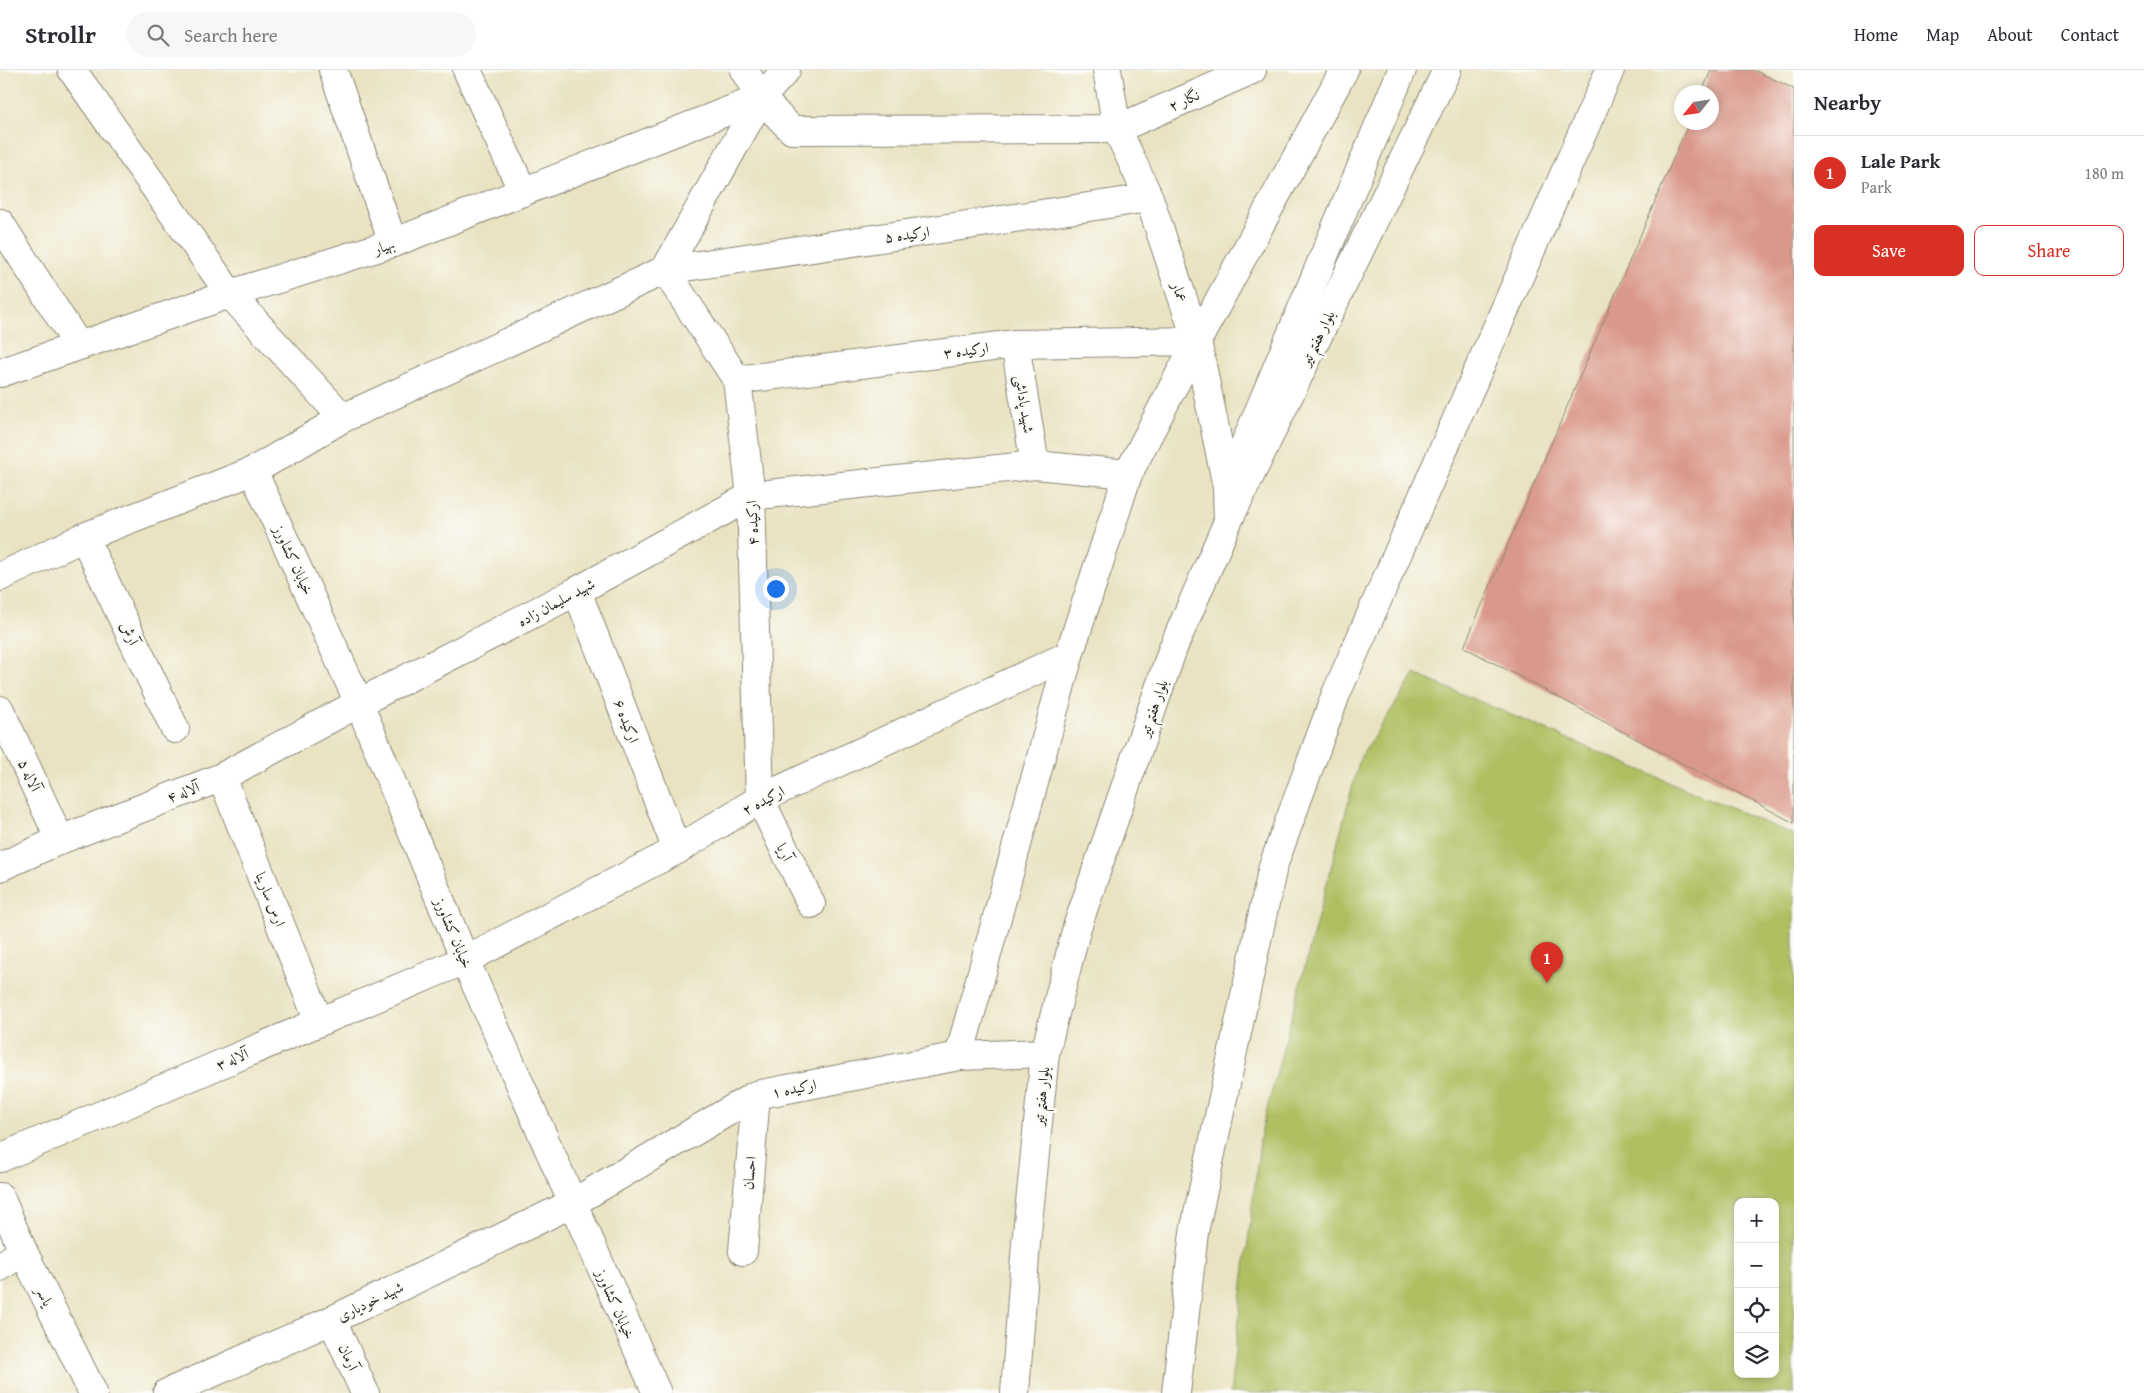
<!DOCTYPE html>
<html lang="en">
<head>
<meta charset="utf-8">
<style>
  :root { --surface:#fff; --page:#f7f7f7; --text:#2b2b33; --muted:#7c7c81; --line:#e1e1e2; --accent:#d93025 }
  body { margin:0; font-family:"Gentium Book Plus",Amiri,serif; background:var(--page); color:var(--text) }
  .controls { position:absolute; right:15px; bottom:15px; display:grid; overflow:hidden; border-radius:10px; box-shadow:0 2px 8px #0003 }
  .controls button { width:45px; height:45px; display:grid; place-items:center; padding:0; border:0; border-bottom:1px solid var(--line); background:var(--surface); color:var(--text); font:25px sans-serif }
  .compass { position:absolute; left:1674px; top:15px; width:45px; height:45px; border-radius:50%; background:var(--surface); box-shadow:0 2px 8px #0003; rotate:240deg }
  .you { position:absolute; left:775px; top:518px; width:18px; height:18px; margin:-12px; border:4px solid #fff; border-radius:50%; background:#1a73e8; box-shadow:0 0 0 8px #1a73e833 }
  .badge { display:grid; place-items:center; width:32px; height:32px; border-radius:50%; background:var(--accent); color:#fff; font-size:16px; font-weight:700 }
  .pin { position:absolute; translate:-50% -41px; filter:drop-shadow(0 1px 2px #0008) }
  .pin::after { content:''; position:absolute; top:26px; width:18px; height:15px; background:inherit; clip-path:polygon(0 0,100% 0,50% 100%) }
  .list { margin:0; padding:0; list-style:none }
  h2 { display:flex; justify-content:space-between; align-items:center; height:65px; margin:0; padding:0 20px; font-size:21px }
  h2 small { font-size:16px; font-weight:400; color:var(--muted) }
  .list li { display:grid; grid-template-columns:32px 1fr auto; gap:15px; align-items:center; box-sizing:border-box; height:75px; padding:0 20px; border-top:1px solid var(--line) }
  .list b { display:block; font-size:19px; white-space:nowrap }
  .list p { margin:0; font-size:16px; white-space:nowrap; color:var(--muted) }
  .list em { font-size:16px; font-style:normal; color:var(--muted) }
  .actions { display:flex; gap:10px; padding:15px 20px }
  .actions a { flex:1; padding:11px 0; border:1px solid var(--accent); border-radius:10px; text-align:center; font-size:18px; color:var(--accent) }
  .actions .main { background:var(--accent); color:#fff }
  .icon { flex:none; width:28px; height:28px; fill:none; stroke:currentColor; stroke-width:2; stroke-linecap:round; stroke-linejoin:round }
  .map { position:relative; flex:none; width:1794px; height:1323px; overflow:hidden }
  header { display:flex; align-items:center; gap:30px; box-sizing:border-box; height:70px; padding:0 25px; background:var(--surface); border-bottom:1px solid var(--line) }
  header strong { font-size:24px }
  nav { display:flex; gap:28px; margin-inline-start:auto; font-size:18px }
  .search { width:350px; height:45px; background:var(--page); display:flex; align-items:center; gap:12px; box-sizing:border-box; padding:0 18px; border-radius:28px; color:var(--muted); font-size:19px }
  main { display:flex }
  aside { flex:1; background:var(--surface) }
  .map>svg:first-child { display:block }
</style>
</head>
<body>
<header>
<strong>Strollr</strong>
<div class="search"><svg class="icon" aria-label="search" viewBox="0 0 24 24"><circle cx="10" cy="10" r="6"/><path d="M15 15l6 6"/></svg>Search here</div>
<nav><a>Home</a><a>Map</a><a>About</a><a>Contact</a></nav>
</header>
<main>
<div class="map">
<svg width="1794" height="1323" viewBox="0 0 1794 1323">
  <rect width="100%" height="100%" fill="#fdfcf7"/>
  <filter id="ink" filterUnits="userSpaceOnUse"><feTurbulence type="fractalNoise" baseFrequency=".02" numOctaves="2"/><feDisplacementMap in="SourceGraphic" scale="10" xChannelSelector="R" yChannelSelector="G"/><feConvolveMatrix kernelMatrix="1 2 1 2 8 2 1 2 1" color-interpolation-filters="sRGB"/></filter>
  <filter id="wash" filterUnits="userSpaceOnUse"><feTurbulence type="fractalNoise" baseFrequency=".0096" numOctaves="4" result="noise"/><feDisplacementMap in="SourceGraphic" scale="20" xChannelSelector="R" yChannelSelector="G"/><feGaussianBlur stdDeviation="1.12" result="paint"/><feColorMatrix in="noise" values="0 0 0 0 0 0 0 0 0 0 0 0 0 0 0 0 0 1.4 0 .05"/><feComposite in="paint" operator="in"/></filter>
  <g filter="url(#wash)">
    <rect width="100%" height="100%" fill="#e9e3c2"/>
    <path fill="#afbf62" stroke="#6d7546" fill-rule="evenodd" d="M1415 604 1794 765V1323H1230L1261 1062 1360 688ZM1738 1132H1775V1304H1738Z"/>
    <g id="blocks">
      <path fill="#d99889" d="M1711 0H1754L1794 19V753L1464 577 1689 52H1712V22H1702Z"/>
    </g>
  </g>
  <g filter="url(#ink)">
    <use href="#blocks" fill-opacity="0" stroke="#8a8776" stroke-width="1"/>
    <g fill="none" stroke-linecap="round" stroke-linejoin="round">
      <g stroke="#8a8776" stroke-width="30">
        <g id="minor">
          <path d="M72 0 230 224 343 348"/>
          <path d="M333 0 393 173"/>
          <path d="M467 0 523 122"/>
          <path d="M744 0 761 28 792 60 1117 59 1252 0"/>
          <path d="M1107 0 1117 59 1149 128 1197 271 1227 417 1228 451"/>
          <path d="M0 153 78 275"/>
          <path d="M1015 274 1035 395"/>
          <path d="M0 303 230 224 393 173 761 28"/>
          <path d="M737 310 1015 274 1197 271"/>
          <path d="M253 401 359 633 465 890 657 1323"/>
          <path d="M1227 417 1402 0"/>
          <path d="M84 467 175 659"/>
          <path d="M0 507 84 467 253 401 343 348 665 200 761 28 786 0"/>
          <path d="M577 521 677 780"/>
          <path d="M0 640 60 770"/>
          <path d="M222 707 319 952"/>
          <path d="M0 797 60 770 222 707 359 633 577 521 751 426 1035 395 1128 404"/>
          <path d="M811 834 760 729 751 426 737 310 665 200 1149 128"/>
          <path d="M959 986 1069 585 1128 404 1197 271 1344 0"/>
          <path d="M0 1088 465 890 677 780 760 729 1069 585"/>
          <path d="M0 1127 23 1181 93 1323"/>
          <path d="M743 1181 756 1025"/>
          <path d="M0 1197 23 1181"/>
          <path d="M332 1250 365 1323"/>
          <path d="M167 1323 332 1250 571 1134 756 1025 959 986 1045 983"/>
        </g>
      </g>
      <g stroke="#8a8776" stroke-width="30">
        <g id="major">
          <path d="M1015 1323 1026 1173 1045 983 1077 857 1173 578 1228 451 1447 0"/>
          <path d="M1176 1323 1194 1162 1273 796 1336 624 1610 0"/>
        </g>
      </g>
      <use href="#minor" stroke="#fff" stroke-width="28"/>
      <use href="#major" stroke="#fff" stroke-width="28"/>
    </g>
  </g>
  <g text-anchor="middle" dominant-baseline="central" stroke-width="4.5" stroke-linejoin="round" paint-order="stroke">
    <g font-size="15" fill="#2b2b2b" stroke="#fdfcf7">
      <text transform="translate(1184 30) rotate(-24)">نگار ۲</text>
      <text transform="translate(907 164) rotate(-8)">ارکیده ۵</text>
      <text transform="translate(384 176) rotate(-18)">بهیار</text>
      <text transform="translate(1180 222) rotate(71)">عمار</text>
      <text transform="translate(1317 268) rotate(-64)">بلوار هفتم تیر</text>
      <text transform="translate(966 280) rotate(-8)">ارکیده ۳</text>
      <text transform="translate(1025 334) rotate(81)">شهید پاداشی</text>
      <text transform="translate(752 453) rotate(-92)">ارکیده ۴</text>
      <text transform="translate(294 490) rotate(65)">خیابان کشاورز</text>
      <text transform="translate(556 532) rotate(-28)">شهید سلیمان زاده</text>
      <text transform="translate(130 563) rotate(65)">آرش</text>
      <text transform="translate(1153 638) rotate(-71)">بلوار هفتم تیر</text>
      <text transform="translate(627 651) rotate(69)">ارکیده ۶</text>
      <text transform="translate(30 705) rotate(65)">آلاله ۵</text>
      <text transform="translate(183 722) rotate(-21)">آلاله ۴</text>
      <text transform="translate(763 730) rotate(-28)">ارکیده ۲</text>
      <text transform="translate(785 782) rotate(64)">آریا</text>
      <text transform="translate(271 829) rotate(68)">ارس سارینا</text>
      <text transform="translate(454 863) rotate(67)">خیابان کشاورز</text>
      <text transform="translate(232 989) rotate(-23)">آلاله ۳</text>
      <text transform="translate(794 1018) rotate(-11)">ارکیده ۱</text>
      <text transform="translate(1041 1026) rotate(-84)">بلوار هفتم تیر</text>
      <text transform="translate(749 1103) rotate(-85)">احسان</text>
      <text transform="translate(45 1226) rotate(64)">یاسر</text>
      <text transform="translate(370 1231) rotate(-26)">شهید خودیاری</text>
      <text transform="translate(616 1234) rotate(66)">خیابان کشاورز</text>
      <text transform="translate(349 1287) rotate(65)">آرمان</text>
    </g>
  </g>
</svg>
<div class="controls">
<button>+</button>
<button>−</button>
<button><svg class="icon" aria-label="locate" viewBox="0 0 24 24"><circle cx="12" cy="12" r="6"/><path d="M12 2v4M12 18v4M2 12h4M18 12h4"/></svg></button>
<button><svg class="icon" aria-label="layers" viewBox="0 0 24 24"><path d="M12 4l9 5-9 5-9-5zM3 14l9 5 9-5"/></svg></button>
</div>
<svg class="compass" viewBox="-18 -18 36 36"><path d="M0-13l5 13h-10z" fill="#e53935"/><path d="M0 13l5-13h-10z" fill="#7c7c81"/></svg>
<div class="you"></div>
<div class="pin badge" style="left:1547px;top:913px">1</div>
</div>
<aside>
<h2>Nearby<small></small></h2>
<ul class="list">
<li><span class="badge">1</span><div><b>Lale Park</b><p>Park</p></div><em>180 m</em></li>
</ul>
<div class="actions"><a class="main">Save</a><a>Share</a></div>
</aside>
</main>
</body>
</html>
